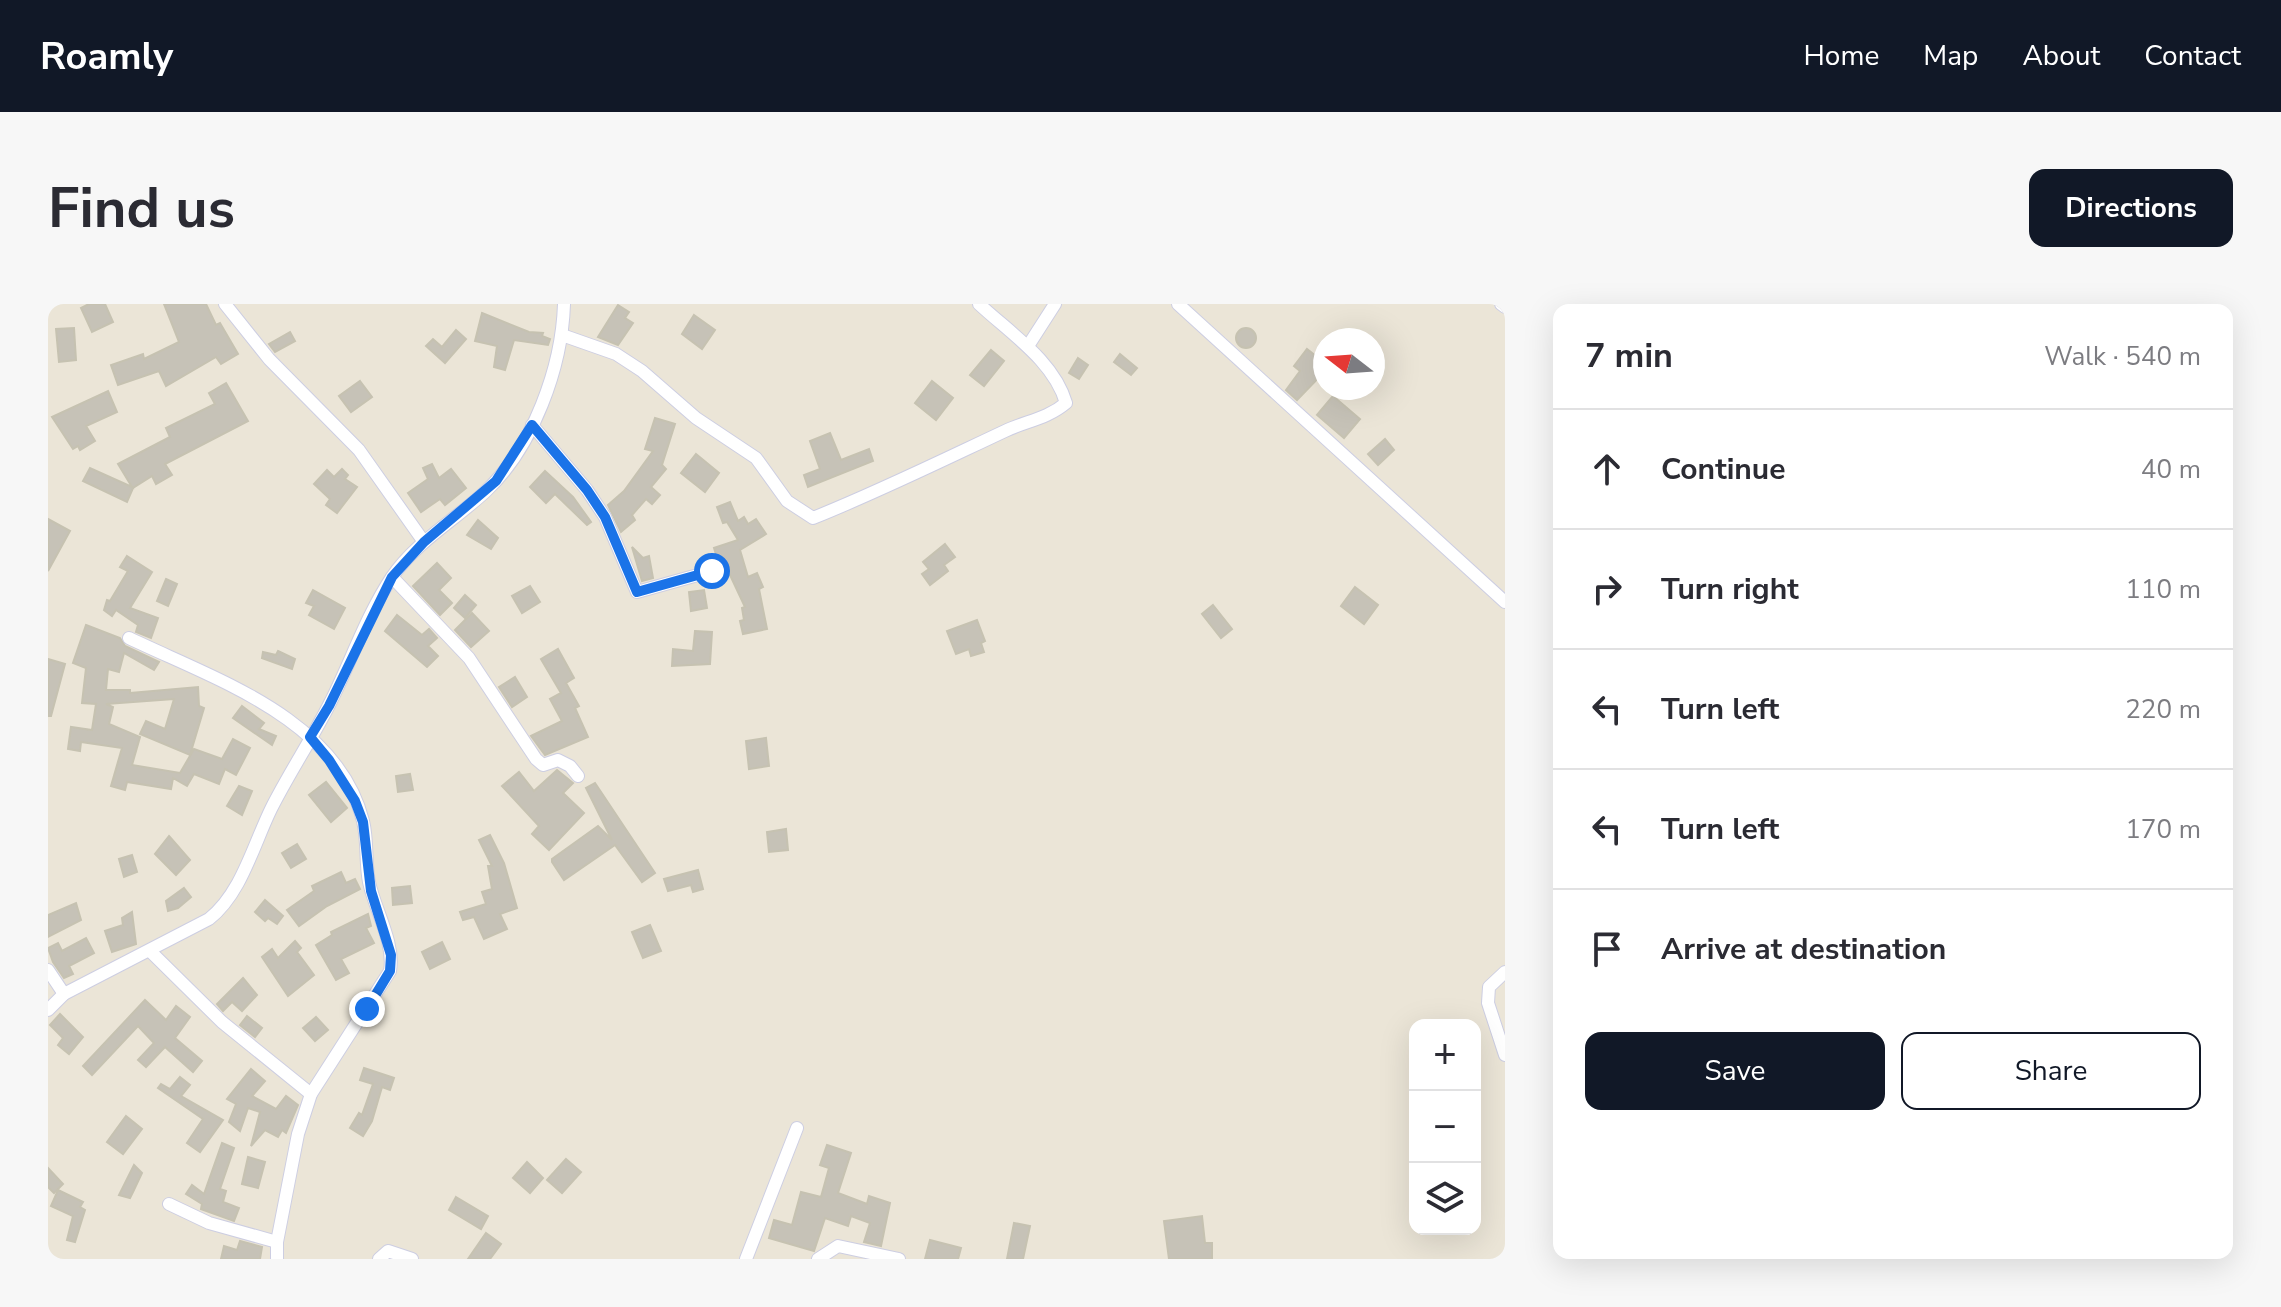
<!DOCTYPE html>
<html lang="en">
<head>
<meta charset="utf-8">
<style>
  :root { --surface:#fff; --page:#f7f7f7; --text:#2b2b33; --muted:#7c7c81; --line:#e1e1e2; --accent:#111827 }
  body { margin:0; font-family:"Nunito Sans",sans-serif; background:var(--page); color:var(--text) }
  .controls { position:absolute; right:24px; bottom:24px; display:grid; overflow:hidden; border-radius:16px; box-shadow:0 8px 32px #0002 }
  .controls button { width:72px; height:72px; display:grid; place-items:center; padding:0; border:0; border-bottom:2px solid var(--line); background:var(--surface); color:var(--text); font:40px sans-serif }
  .compass { position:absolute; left:1265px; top:24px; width:72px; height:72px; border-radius:50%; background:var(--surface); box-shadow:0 8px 32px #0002; rotate:287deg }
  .stop { position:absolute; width:24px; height:24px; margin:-18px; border:6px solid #1a73e8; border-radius:50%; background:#fff }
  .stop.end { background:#1a73e8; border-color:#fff; box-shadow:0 2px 8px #0008 }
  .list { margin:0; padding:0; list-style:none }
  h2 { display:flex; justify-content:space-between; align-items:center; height:104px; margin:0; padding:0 32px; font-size:34px }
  h2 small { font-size:26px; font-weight:400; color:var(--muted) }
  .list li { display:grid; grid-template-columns:52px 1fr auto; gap:24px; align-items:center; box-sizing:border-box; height:120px; padding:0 32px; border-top:2px solid var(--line) }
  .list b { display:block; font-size:30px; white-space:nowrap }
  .list em { font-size:26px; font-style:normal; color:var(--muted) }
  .actions { display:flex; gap:16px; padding:24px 32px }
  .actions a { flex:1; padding:18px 0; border:2px solid var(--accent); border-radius:16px; text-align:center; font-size:28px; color:var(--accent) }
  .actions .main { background:var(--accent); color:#fff }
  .icon { flex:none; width:44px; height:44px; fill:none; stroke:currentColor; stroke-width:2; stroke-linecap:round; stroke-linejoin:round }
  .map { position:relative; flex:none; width:1457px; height:955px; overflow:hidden; border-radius:16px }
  header { display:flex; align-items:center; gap:48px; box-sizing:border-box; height:112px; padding:0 40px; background:var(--accent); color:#fff }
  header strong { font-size:38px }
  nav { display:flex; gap:44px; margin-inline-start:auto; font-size:28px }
  .intro { display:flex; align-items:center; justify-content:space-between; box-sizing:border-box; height:192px; padding:0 48px }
  h1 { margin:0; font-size:56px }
  .button { padding:20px 36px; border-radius:16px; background:var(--accent); color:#fff; font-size:28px; font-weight:700 }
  main { display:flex; gap:48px; padding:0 48px }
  aside { flex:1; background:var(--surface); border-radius:16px; box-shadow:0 8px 32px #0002 }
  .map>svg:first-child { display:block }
</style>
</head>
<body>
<header>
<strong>Roamly</strong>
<nav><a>Home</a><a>Map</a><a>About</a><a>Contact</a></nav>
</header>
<div class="intro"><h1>Find us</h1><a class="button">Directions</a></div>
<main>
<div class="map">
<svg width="1457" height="955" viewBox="0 0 1457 955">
  <rect width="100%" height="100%" fill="#ebe5d7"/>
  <g fill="#c6c2b7" stroke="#c6c2b1" stroke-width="2">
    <path d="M41 0H57L65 18 44 28 33 4Z"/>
    <path d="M116 0H158L168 21 172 19 190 50 173 60 168 53 118 82 111 67 70 81 63 61 95 50 96 55 131 38Z"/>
    <path d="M570 1 581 8 577 14 585 19 570 41 550 33Z"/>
    <path d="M434 9 481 28 495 29 494 32 502 35 500 41 466 36 457 66 446 63 449 42 427 37Z"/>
    <path d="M646 11 667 26 654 45 634 30Z"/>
    <path d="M26 24 28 56 11 58 8 25Z"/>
    <circle cx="1198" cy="34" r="10"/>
    <path d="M408 26 418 35 397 59 378 42 385 35 394 43Z"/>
    <path d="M242 28 247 37 227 48 221 40Z"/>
    <path d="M1259 45 1277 59V67L1249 96 1238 86 1252 67 1246 62Z"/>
    <path d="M943 46 956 57 936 82 922 71Z"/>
    <path d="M1072 50 1089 64 1083 71 1066 58Z"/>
    <path d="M1030 54 1040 61 1031 75 1021 69Z"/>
    <path d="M312 77 324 93 303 108 291 92Z"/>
    <path d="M884 77 905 94 888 116 867 99Z"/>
    <path d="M178 79 200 117 117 160 124 171 108 180 104 172 85 184 79 198 35 177 42 164 84 183 70 160 122 133 118 124 167 100 161 89Z"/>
    <path d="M60 87 69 108 38 122 47 137 32 146 30 142 25 145 4 113Z"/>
    <path d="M1285 92 1312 115 1296 134 1269 111Z"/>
    <path d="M607 114 627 120 614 161 618 165 603 183 612 191 604 200 598 195 584 211 587 216 573 228 560 201 576 187 605 147 597 145Z"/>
    <path d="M782 129 793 156 821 145 825 157 760 183 756 171 772 165 762 137Z"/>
    <path d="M1337 135 1346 146 1330 161 1320 150Z"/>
    <path d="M648 150 671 169 657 188 633 169Z"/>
    <path d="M384 160 391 174 403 165 418 184 397 201 392 195 373 208 360 189 380 175 375 164Z"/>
    <path d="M294 165 300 171 297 175 309 183 289 209 278 201 282 195 266 180 279 166 286 173Z"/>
    <path d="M497 167 525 193 543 218 539 221 507 190 498 199 482 183Z"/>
    <path d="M682 198 690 217 696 213 700 220 708 215 718 230 692 246 700 273 709 269 715 283 711 285 719 325 695 330 692 317 696 316 694 304 697 303 682 271 675 273 666 244 690 236 679 218 675 219 669 203Z"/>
    <path d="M0 215 22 227 0 267Z"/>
    <path d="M430 216 450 234 443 245 419 231Z"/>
    <path d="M897 240 907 253 896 261 900 267 882 281 874 270 881 265 875 258Z"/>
    <path d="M584 243 595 254 601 252 605 274 594 277Z"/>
    <path d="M79 252 104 268 82 304 110 314 103 334 88 328 90 321 68 306 64 312 56 306 59 296 62 297 80 267 72 263Z"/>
    <path d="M389 259 403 274 391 286 404 299 392 311 365 282Z"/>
    <path d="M118 275 129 280 120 302 109 297Z"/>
    <path d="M482 282 492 298 474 309 464 292Z"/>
    <path d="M1307 283 1330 301 1316 320 1293 302Z"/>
    <path d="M265 286 297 304 286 325 261 311 266 302 258 299Z"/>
    <path d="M656 286 659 304 643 307 641 288Z"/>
    <path d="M417 291 428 301 417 314 406 304Z"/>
    <path d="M1165 301 1184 325 1173 334 1154 310Z"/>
    <path d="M424 309 441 327 423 343 407 326Z"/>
    <path d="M349 311 374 331 381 325 389 334 380 342 390 352 379 363 337 327Z"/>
    <path d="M929 316 937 337 933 339 936 348 923 352 921 345 908 350 899 327Z"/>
    <path d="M38 321 72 334 77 342 111 358 106 366 76 349 71 368 60 365 58 386H82V389L150 383 151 402 156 404 142 451 92 430 98 417 117 425 126 395 58 400 65 403 61 420 92 433 84 461 132 469 146 445 174 455 185 435 202 444 188 471 177 465 171 480 146 470 139 482 125 474 123 485 79 478 77 486 63 482 74 444 33 438 32 447 20 445 23 423 44 426 48 400 34 399 38 364 25 359Z"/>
    <path d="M647 327 664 328 662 360 624 362 625 345 645 347Z"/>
    <path d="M510 345 526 374 518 379 531 402 527 404 540 433 497 451 483 432 514 417 502 395 513 389 493 355Z"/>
    <path d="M230 347 247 355 244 365 214 354 215 348 228 351Z"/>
    <path d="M0 355 17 360 3 412H0Z"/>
    <path d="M467 373 479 393 464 403 451 383Z"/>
    <path d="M194 402 216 419 211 425 228 432 224 441 185 414Z"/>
    <path d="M718 434 721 462 701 465 698 437Z"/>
    <path d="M509 466 525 479 515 489 536 509 501 546 484 530 491 522 454 482 471 468 486 487Z"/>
    <path d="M362 470 365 486 350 488 348 472Z"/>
    <path d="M278 478 299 504 283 518 261 491Z"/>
    <path d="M547 479 607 569 594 578 567 541 516 576 504 558V555L550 522 564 536 538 484Z"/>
    <path d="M191 482 204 487 194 511 179 502Z"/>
    <path d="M738 525 740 546 721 548 719 528Z"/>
    <path d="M442 531 456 559 469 604 452 610 459 625 436 635 426 613 415 616 412 608 438 600 434 588 444 585 440 562H444L431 536Z"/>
    <path d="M121 532 142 556 128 571 107 550Z"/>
    <path d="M249 540 258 555 243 564 234 549Z"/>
    <path d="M84 551 89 568 76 573 71 555Z"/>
    <path d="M650 566 655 585 645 588 643 581 620 587 616 575Z"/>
    <path d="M293 568 298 579 307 575 312 585 279 602 251 622 239 606 266 587 264 582Z"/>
    <path d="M362 582 364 599 345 601 344 584Z"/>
    <path d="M136 584 143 593 130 604 120 607 118 597Z"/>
    <path d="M217 596 235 612 229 620 220 614 217 617 207 608Z"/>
    <path d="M28 599 33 616 0 633V611Z"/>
    <path d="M84 608 88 640 64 648 57 627 75 621 74 614Z"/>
    <path d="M320 610 323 622 318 624 326 639 293 655 301 669 288 676 268 641 284 631 283 628Z"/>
    <path d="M602 621 613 647 595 654 584 628Z"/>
    <path d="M38 634 46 649 21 662 25 670 16 674 5 658 0 644 10 639 14 647Z"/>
    <path d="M247 637 253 644 249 648 266 671 240 692 214 653 224 645 230 654Z"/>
    <path d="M394 638 402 655 382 665 374 648Z"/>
    <path d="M195 674 209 691 194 707 184 698 175 707 169 700Z"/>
    <path d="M97 696 118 716 128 702 142 713 127 734 154 757 145 768 117 743 98 763 90 756 106 739 90 722 44 771 35 762Z"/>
    <path d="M12 710 35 733 21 750 10 741 15 734 2 721Z"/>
    <path d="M199 712 214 724 207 733 192 721Z"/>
    <path d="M268 713 280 726 267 737 255 724Z"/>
    <path d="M316 764 346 774 342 786 334 783 324 817 315 832 302 824 311 809 314 811 325 780 312 776Z"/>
    <path d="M203 765 217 777 204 792 228 805 238 792 250 801 238 829 234 826 230 833 217 826 203 842 212 808 200 804 192 827 181 818 188 800 179 795Z"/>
    <path d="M132 773 142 781 133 792 175 816 152 848 139 839 155 815 110 784 113 780 122 785Z"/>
    <path d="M78 812 94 825 75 850 59 838Z"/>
    <path d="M174 839 186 844 172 885 178 887 175 898 191 904 186 917 153 905 154 900 138 890 144 881 156 890Z"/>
    <path d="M779 841 803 849 790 889 819 900 821 892 842 899 833 942 816 938 822 919 803 912 800 922 777 914 766 947 721 934 726 916 744 921 753 888 773 893 781 864 772 861Z"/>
    <path d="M200 853 217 858 210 884 194 880Z"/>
    <path d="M518 855 533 868 514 889 499 876Z"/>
    <path d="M479 858 495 874 482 889 465 874Z"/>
    <path d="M86 861 94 869 85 888 82 894 71 891Z"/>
    <path d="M0 864 15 880 6 889 0 883Z"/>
    <path d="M10 886 35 898 32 903 37 906 27 938 19 936 25 912 3 902Z"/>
    <path d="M408 893 440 912 433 925 401 906Z"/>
    <path d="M1154 912 1157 939H1164V955H1121L1116 917Z"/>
    <path d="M966 919 982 922 975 955H959Z"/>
    <path d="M438 929 453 940 442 955H420Z"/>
    <path d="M882 936 913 944 910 955H877Z"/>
    <path d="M192 937 214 943 212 955H173L176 942 189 946Z"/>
  </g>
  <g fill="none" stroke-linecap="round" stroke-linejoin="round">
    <g stroke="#cdcee2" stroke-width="14">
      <g id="minor">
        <path d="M177 0 221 55 311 146 376 238"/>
        <path d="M1130 0 1457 298"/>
        <path d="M1453 0 1457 3"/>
        <path d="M514 31 568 50 594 67 648 114 708 154 739 197 765 214C830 188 893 157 957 127 978 117 999 115 1018 99 1006 57 962 29 931 0"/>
        <path d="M980 42 1007 0"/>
        <path d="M484 121 539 186 557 213 589 288 664 267"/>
        <path d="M344 273 421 354 488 455 495 461 510 456 522 462 530 472"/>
        <path d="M81 334C166 375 289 414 315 517 320 537 317 558 321 578 327 606 347 639 342 667L263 790 250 830 229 938V955"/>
        <path d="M102 647 174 718 263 790"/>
        <path d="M0 666 16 690"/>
        <path d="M1457 668 1441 683 1440 699 1457 751"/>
        <path d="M0 706 16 690 161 615C193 590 205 542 223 505 241 469 264 435 282 399 303 358 318 312 344 273 368 238 407 216 438 187 485 143 514 63 516 0"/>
        <path d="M121 900 161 919 229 938"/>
        <path d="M331 955 340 947 364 955"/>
        <path d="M698 955 749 824"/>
        <path d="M770 955 790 942 851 955"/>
      </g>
    </g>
    <use href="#minor" stroke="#fff" stroke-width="12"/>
  </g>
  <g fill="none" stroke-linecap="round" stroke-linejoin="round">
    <path stroke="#1a73e8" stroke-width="10" d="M319 705 342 667 343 651 323 587 315 518 307 497 281 456 262 433 281 402 344 273 376 238 448 177 484 121 539 186 557 213 589 288 664 267"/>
  </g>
</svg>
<div class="controls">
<button>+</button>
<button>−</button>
<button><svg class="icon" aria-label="layers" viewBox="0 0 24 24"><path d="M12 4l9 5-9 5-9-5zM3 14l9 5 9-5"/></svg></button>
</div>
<svg class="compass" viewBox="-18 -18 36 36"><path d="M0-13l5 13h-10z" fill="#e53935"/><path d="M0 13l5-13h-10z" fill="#7c7c81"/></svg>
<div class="stop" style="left:664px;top:267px"></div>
<div class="stop end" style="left:319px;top:705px"></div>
</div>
<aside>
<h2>7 min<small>Walk · 540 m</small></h2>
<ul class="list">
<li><svg class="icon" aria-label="ahead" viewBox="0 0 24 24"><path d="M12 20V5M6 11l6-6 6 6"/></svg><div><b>Continue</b></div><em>40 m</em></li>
<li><svg class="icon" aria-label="right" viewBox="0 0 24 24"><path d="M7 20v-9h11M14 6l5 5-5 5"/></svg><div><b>Turn right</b></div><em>110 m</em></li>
<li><svg class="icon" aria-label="left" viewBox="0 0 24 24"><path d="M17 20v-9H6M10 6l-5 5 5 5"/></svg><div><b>Turn left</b></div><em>220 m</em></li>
<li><svg class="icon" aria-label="left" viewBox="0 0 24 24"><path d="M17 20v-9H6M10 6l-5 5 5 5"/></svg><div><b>Turn left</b></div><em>170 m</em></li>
<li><svg class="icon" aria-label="arrive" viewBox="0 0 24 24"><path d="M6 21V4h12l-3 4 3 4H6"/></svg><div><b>Arrive at destination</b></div></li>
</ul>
<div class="actions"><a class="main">Save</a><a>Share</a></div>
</aside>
</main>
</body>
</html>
